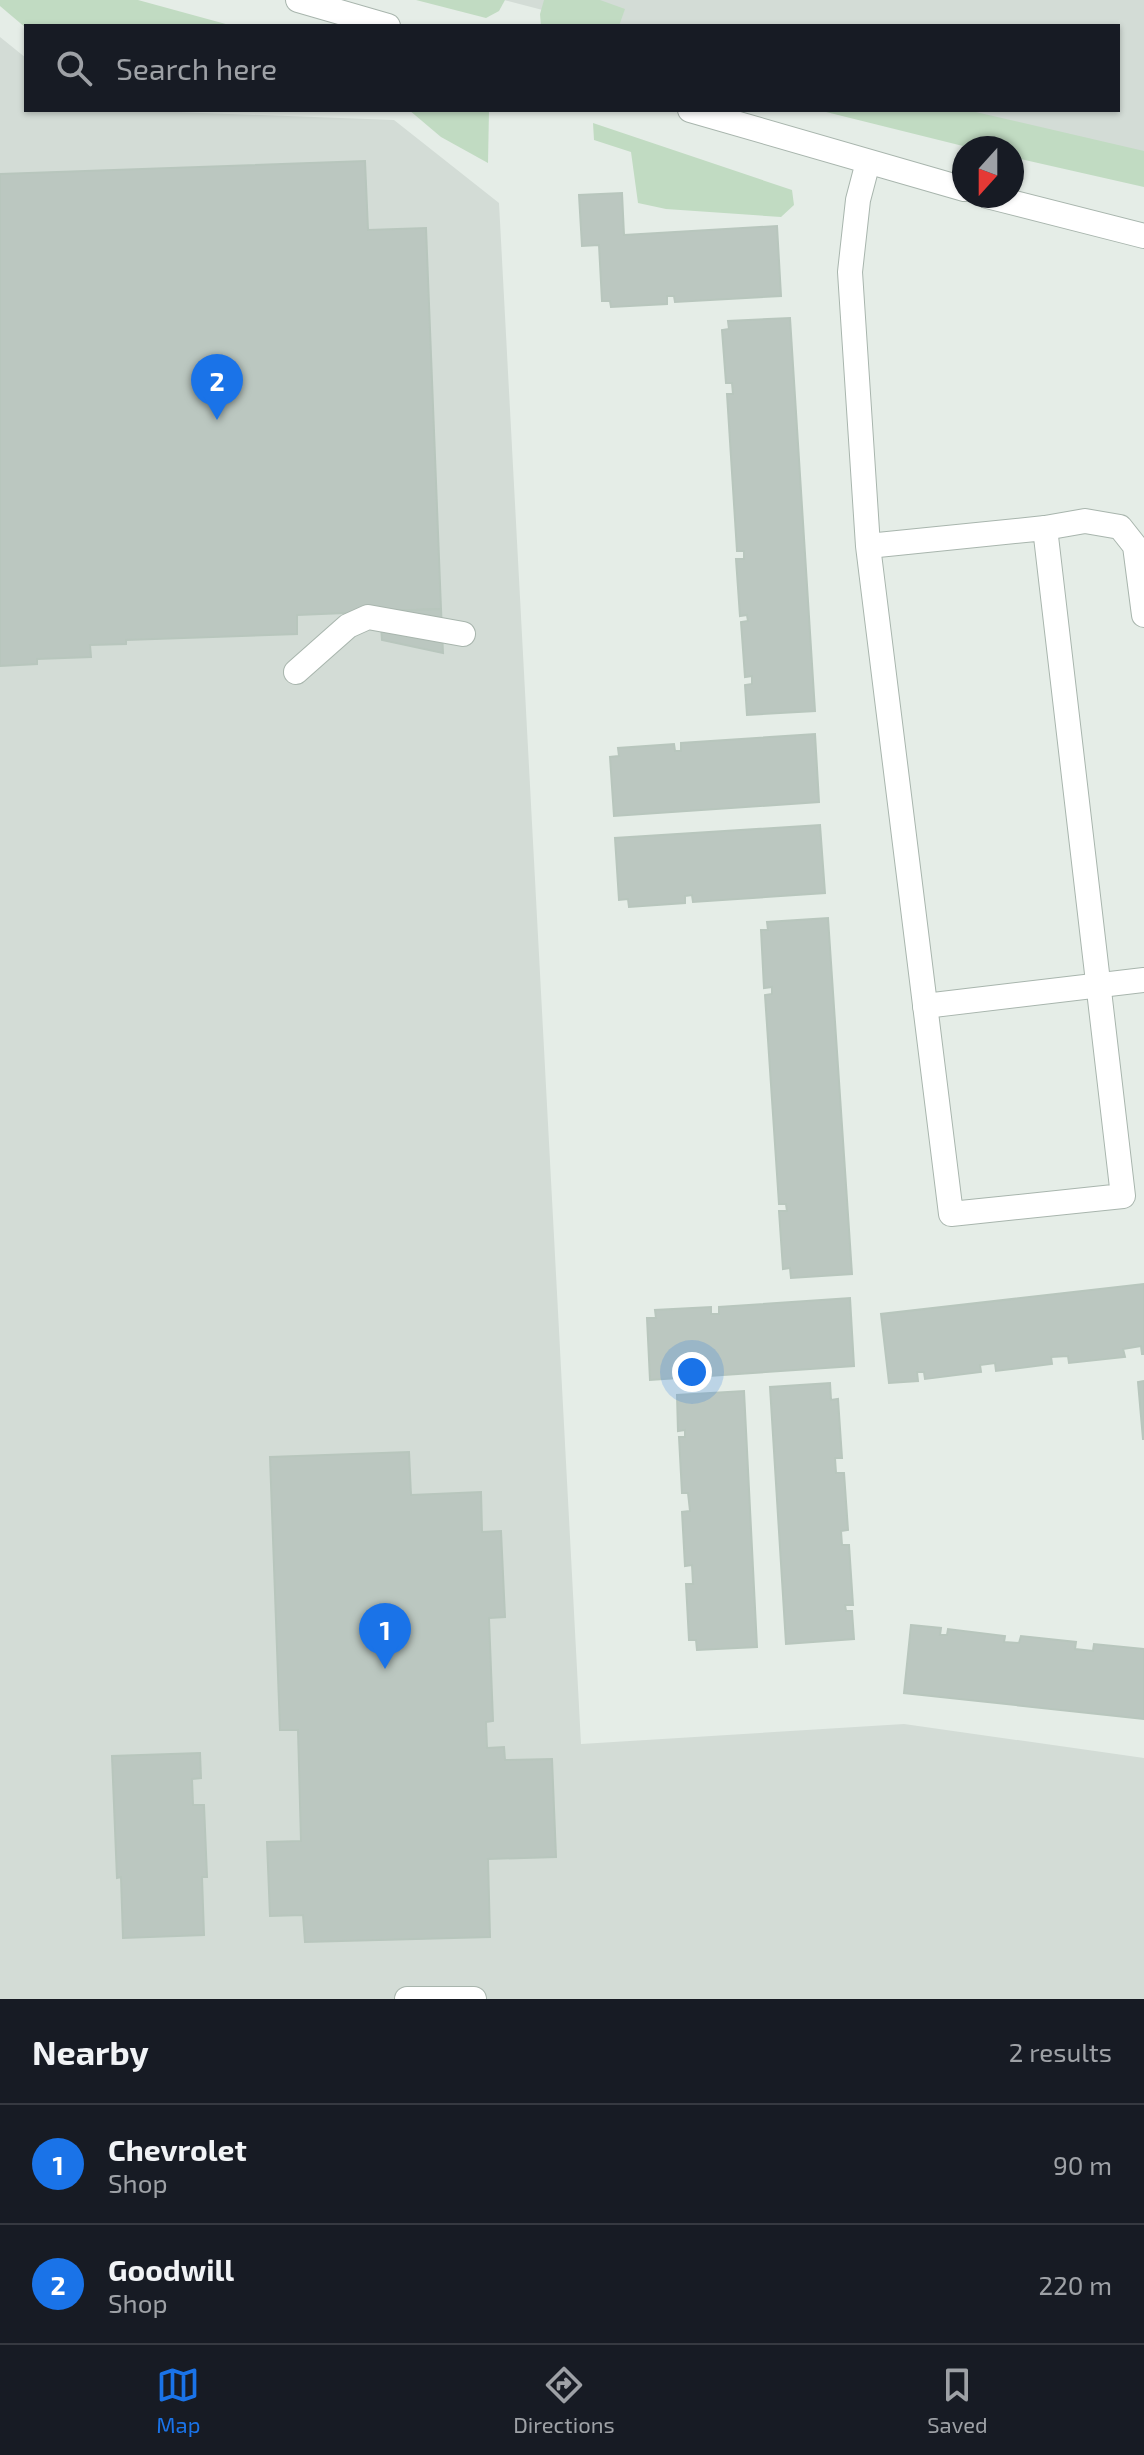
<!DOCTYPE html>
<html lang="en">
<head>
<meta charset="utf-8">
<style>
  :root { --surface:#171b24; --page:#20242c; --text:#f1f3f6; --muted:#9ea1a6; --line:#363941; --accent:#1a73e8 }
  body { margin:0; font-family:"Exo 2",sans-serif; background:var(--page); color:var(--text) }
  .compass { position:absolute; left:952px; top:136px; width:72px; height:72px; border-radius:50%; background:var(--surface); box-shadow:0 2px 6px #0004; rotate:201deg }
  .you { position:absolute; left:692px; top:1372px; width:28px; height:28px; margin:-20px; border:6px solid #fff; border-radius:50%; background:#1a73e8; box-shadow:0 0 0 12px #1a73e833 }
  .badge { display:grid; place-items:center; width:52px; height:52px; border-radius:50%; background:var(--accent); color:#fff; font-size:26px; font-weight:700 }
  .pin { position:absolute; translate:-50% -66px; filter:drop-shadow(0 2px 4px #0008) }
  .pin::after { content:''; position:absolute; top:42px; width:28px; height:24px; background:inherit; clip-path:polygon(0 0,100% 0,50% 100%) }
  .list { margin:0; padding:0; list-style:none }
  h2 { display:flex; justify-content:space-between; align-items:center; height:104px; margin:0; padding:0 32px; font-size:34px }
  h2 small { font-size:26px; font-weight:400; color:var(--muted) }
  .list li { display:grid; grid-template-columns:52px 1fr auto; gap:24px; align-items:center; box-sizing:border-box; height:120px; padding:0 32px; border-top:2px solid var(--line) }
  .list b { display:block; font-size:30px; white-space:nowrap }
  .list p { margin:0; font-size:26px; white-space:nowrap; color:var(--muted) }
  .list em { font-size:26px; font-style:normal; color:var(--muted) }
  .icon { flex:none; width:44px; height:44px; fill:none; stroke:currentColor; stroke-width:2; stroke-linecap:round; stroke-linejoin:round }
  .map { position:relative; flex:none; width:1144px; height:1999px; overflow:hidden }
  .search { position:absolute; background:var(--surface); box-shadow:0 2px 6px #0004; left:24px; right:24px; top:24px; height:88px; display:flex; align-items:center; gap:20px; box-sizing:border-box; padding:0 28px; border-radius:0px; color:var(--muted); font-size:30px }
  .sheet { height:344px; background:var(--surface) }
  nav { display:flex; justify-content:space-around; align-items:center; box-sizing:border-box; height:112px; border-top:2px solid var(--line); background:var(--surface); font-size:22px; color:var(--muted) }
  nav a { display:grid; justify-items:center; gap:4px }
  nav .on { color:var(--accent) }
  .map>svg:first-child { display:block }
</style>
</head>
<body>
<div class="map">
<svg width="1144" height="1999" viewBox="0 0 1144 1999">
  <rect width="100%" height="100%" fill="#e5ede7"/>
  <g fill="#d3dcd6">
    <path d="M504 0H1144V166L929 110H1118V26H604Z"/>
    <path d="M0 37 26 58V110H122L394 120 499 203 581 1744 904 1724 1144 1758V1999H0Z"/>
  </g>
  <g fill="#c1dbc2">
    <path d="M0 0H138L233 26 26 28 0 6Z"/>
    <path d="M416 0H505L499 11 486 18Z"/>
    <path d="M544 0H600L625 9 619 26H541L540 14Z"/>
    <path d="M409 110H489L488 163 441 137Z"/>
    <path d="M818 110H967L1144 151V187L1012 157V148H971Z"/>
    <path d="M593 123 792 190 794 205 781 217 666 209 638 203 631 152 594 140Z"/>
  </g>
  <g fill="#bbc7c0" stroke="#b8c6bd" stroke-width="2">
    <path d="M365 161 368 230 426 228 441 609 297 615V634L126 640V644L90 645 91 657 37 659V664L0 666V174Z"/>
    <path d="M622 193 624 235 777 226 781 296 675 302 674 296H667V304L611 307 610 301H602L599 245 582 246 579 195Z"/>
    <path d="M790 318 815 711 747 715 745 685 752 684V676L745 677 741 622 748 621 747 615 740 616 736 559H744V551H737L727 394H733L732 383H726L722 330 729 329 728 321Z"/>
    <path d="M441 609 443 653 382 640 380 611Z"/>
    <path d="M815 734 819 802 614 816 610 757 619 756 618 748 674 744 675 751H681V743Z"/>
    <path d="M820 825 825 893 693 902 692 895 685 896V903L629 907 628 899 619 900 615 838Z"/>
    <path d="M828 918 852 1274 791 1278 790 1268 783 1269 779 1211H787L786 1204H779L765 995 772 994V987L764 988 761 930H768L767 922Z"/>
    <path d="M1144 1284V1354H1142L1141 1346 1123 1349 1125 1357 1069 1363 1068 1356 1051 1357 1052 1364 996 1371 995 1363 980 1365 981 1372 925 1379 924 1372H917L918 1381 889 1383 881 1314Z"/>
    <path d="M850 1298 854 1366 650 1380 647 1318H656L655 1310 711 1307V1314H719V1307Z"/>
    <path d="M1144 1381V1439H1143L1138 1382Z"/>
    <path d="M830 1383 831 1400 838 1399 842 1458H835L836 1473H844L848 1530 841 1531 842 1545H849L853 1605H845L846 1611H852L854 1639 786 1644 770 1387Z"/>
    <path d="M744 1391 757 1647 697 1650 696 1640H689L686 1584H693L692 1565 685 1566 682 1512 690 1511 688 1493H682L679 1437H685V1430L678 1431 677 1395Z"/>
    <path d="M409 1452 411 1495 481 1492 482 1532 501 1531 505 1617 489 1618 493 1721 486 1722 487 1748 504 1747 505 1760 552 1759 556 1857 488 1859 490 1937 305 1942 303 1915 270 1916 267 1842 301 1841 298 1730H280L270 1457Z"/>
    <path d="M911 1625 941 1628 940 1635H947L948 1629 1005 1636 1004 1642 1019 1643 1021 1636 1076 1642 1075 1649 1093 1651 1094 1644 1144 1649V1719L904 1693Z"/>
    <path d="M200 1753 201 1778 192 1779 193 1805H204L207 1877H202L204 1935 123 1938 121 1877 117 1878 112 1756Z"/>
  </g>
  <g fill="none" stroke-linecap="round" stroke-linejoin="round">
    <g stroke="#a8b5ad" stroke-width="26">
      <g id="minor">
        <path d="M298 0 388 26"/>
        <path d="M690 110 964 189"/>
        <path d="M987 196 1144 236"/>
        <path d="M1045 528 1085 521 1120 527 1135 546 1144 615"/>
        <path d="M868 546 1045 528 1123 1196 951 1214 868 546 850 272 858 200 868 162"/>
        <path d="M296 672 348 626 368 617 463 634"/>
        <path d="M925 1006 1144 980"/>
        <path d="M407 1999H474"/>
      </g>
    </g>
    <use href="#minor" stroke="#fff" stroke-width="24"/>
  </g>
</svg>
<svg class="compass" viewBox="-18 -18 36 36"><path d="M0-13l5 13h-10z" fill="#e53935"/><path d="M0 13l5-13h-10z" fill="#9ea1a6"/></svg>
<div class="you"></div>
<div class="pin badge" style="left:385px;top:1669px">1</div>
<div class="pin badge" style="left:217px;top:420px">2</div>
<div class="search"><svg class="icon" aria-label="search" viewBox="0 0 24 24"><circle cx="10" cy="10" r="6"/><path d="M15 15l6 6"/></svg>Search here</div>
</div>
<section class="sheet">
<h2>Nearby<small>2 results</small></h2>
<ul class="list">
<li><span class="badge">1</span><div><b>Chevrolet</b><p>Shop</p></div><em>90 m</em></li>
<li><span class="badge">2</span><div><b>Goodwill</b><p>Shop</p></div><em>220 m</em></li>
</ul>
</section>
<nav>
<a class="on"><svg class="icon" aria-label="map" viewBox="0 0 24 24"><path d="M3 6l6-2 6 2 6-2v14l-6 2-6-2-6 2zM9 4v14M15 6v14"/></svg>Map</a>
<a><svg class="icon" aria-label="directions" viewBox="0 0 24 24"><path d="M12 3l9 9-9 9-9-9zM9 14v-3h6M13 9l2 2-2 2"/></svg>Directions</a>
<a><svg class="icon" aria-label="saved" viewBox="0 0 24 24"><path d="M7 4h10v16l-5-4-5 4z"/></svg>Saved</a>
</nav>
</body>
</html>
